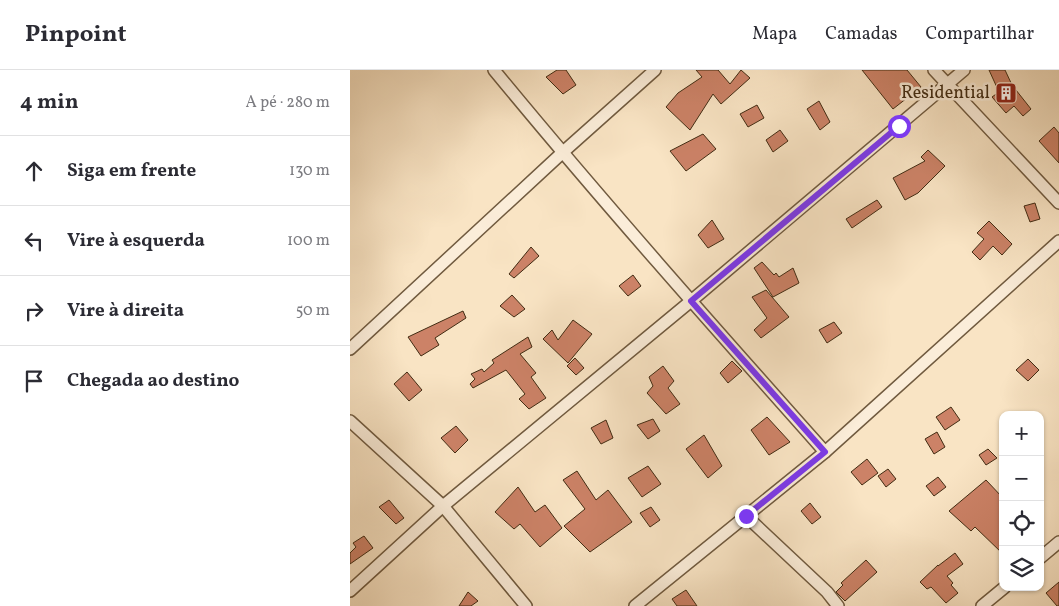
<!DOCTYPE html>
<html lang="pt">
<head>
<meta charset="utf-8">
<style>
  :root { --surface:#fff; --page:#f2f2f3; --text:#2b2b33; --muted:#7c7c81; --line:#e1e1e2 }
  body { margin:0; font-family:Vollkorn,serif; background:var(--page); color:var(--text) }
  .controls { position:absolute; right:15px; bottom:15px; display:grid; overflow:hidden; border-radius:10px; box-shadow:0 1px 4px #0004 }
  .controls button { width:45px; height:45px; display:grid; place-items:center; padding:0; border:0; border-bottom:1px solid var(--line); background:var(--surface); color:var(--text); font:25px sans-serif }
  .stop { position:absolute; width:15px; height:15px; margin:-11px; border:4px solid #7c3aed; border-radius:50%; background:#fff }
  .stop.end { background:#7c3aed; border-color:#fff; box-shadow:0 1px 5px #0008 }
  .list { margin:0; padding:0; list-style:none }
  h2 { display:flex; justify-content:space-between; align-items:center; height:65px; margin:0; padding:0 20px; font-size:21px }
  h2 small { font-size:16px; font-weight:400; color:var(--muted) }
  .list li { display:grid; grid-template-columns:32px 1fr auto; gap:15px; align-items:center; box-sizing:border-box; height:70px; padding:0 20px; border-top:1px solid var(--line) }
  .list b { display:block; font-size:19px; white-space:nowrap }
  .list em { font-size:16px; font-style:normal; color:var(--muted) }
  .icon { flex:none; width:28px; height:28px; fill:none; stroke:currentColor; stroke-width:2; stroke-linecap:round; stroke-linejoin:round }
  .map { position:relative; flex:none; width:709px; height:536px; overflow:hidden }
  header { display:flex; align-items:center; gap:30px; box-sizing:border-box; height:70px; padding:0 25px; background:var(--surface); border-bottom:1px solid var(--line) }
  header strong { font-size:24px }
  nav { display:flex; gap:28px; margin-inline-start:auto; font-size:18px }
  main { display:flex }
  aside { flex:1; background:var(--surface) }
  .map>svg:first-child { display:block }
</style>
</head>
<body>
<header>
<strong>Pinpoint</strong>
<nav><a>Mapa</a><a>Camadas</a><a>Compartilhar</a></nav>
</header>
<main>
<aside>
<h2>4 min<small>A pé · 280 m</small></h2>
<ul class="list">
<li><svg class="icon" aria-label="ahead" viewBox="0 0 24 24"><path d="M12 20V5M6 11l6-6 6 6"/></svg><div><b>Siga em frente</b></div><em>130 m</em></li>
<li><svg class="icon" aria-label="left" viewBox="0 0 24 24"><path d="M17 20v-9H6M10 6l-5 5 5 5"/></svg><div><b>Vire à esquerda</b></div><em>100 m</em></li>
<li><svg class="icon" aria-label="right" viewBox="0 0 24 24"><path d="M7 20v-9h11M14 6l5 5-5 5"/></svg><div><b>Vire à direita</b></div><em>50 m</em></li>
<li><svg class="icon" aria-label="arrive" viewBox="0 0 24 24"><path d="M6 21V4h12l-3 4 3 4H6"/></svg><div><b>Chegada ao destino</b></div></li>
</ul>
</aside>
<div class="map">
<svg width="709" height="536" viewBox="0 0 709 536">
  <rect width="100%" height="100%" fill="#f9e4c4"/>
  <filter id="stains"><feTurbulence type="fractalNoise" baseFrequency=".004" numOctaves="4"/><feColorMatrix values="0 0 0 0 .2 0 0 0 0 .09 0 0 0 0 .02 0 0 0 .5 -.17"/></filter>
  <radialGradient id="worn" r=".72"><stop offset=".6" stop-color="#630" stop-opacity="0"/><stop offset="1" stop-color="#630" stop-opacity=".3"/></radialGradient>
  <g fill="#cc8267" stroke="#422c13">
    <path d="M207 0H216L226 15 213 24 196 7Z"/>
    <path d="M346 0H368L380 14 391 0 400 8 371 34 363 24 340 60 316 37 328 23 352 7Z"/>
    <path d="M512 0H557L571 17 543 39Z"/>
    <path d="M639 0H655L662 15 681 39 673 46 664 36 656 43 642 27 649 22Z"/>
    <path d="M469 31 480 52 470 60 457 39Z"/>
    <path d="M407 35 414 48 398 57 390 44Z"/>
    <path d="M704 57 709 63V93L689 71Z"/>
    <path d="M430 60 438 71 423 82 416 70Z"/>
    <path d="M353 64 366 79 336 101 320 81Z"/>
    <path d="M578 80 595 96 568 123 555 130 543 108 575 91 571 87Z"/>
    <path d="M527 130 532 137 502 158 496 149Z"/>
    <path d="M685 133 690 149 680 152 674 136Z"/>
    <path d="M362 150 374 169 358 178 348 165Z"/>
    <path d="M639 151 662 174 652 185 643 176 630 190 622 182 634 169 627 163Z"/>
    <path d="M181 177 189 186 164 208 159 204Z"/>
    <path d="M412 192 424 205 426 203 429 207 443 198 449 213 423 227 404 198Z"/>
    <path d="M283 205 291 216 278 226 269 216Z"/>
    <path d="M416 220 439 247 411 268 404 260 417 248 402 227Z"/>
    <path d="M162 225 175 239 164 247 150 236Z"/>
    <path d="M113 241 116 248 85 268 89 275 71 286 58 267Z"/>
    <path d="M223 250 242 264 218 293 193 269 202 260 208 270Z"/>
    <path d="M484 252 492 263 477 273 469 260Z"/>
    <path d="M178 267 182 277 170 284 186 303 181 307 196 328 179 339 169 329 175 324 156 300 123 318 120 314 125 309 121 304 132 299 134 302 144 293 142 290Z"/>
    <path d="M225 288 234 298 226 305 217 296Z"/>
    <path d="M678 289 689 300 678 311 666 300Z"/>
    <path d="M382 291 392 301 378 313 370 303Z"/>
    <path d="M313 296 324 311 318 318 330 334 316 344 297 323 303 316 299 307Z"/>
    <path d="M57 302 72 320 59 331 44 314Z"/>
    <path d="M601 337 610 350 595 360 586 347Z"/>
    <path d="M417 347 440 372 419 385 401 360Z"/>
    <path d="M303 349 310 361 298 369 287 355Z"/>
    <path d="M256 350 263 368 251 374 241 358Z"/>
    <path d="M106 356 118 370 105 383 91 368Z"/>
    <path d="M587 362 595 377 584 384 575 369Z"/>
    <path d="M354 365 372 396 358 408 336 379Z"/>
    <path d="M638 379 647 388 636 395 629 385Z"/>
    <path d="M517 389 528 403 512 415 501 402Z"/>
    <path d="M298 396 311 414 292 427 278 408Z"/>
    <path d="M538 399 546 409 536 417 528 406Z"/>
    <path d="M227 401 246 430 258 420 282 452 240 482 214 456 235 439 213 410Z"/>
    <path d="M588 407 596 417 584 426 576 416Z"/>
    <path d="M636 410 653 428V484L625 457 621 461 599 441Z"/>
    <path d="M168 417 185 442 195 435 212 458 190 477 170 454 164 459 145 442Z"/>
    <path d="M39 430 54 448 46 454 29 437Z"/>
    <path d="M460 433 471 447 462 454 451 441Z"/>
    <path d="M301 437 310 450 300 457 290 443Z"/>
    <path d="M14 466 23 478 0 494V483L6 477 3 473Z"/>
    <path d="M605 483 613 494 597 506 603 513 601 515 608 523 596 533 581 517 577 519 570 512 588 495V496Z"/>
    <path d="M516 490 527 502 495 531 486 522 493 515 491 513Z"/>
    <path d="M709 512V536H707L696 523Z"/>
    <path d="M336 520 347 536H327L322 529Z"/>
    <path d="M118 522 128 531 121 536H109Z"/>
  </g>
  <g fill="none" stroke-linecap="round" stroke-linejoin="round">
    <g stroke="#705a3f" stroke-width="14">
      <g id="street">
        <path d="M144 0C251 130 363 256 475 382"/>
        <path d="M584 0 709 133"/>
        <path d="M0 279 212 83 305 0"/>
        <path d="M0 351 93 436 176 536"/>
        <path d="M396 446 477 522 488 536"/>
        <path d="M690 488 709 472"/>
        <path d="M0 521 93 436 341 231 614 0"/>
        <path d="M285 536 475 382 709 171"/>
        <path d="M632 536 655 517"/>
      </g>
    </g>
    <use href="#street" stroke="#fbedd9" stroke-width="11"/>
  </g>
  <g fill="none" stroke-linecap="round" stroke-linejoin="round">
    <path stroke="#7c3aed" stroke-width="6" d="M396 446 475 382 341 231 549 56"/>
  </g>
  <defs>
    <g id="building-square" transform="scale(1.125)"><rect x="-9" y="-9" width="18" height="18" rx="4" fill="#8f2418" stroke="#fbedd9"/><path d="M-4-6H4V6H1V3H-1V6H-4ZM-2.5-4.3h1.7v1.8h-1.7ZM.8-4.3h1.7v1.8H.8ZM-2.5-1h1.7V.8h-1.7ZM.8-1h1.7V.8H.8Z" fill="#fff"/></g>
  </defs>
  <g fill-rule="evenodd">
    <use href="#building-square" x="656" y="23"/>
  </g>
  <g text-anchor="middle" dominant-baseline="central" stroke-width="5" stroke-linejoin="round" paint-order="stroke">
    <g font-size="18" fill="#422c13" stroke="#fbedd9" text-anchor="end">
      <text x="640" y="23">Residential</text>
    </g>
  </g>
  <rect width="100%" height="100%" filter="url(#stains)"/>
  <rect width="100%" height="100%" fill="url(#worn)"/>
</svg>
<div class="controls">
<button>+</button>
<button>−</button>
<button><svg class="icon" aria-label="locate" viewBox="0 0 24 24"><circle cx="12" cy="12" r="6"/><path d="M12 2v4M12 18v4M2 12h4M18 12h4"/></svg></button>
<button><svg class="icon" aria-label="layers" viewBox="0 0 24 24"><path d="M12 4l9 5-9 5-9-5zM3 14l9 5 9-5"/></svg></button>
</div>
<div class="stop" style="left:549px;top:56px"></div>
<div class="stop end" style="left:396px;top:446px"></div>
</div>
</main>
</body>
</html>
